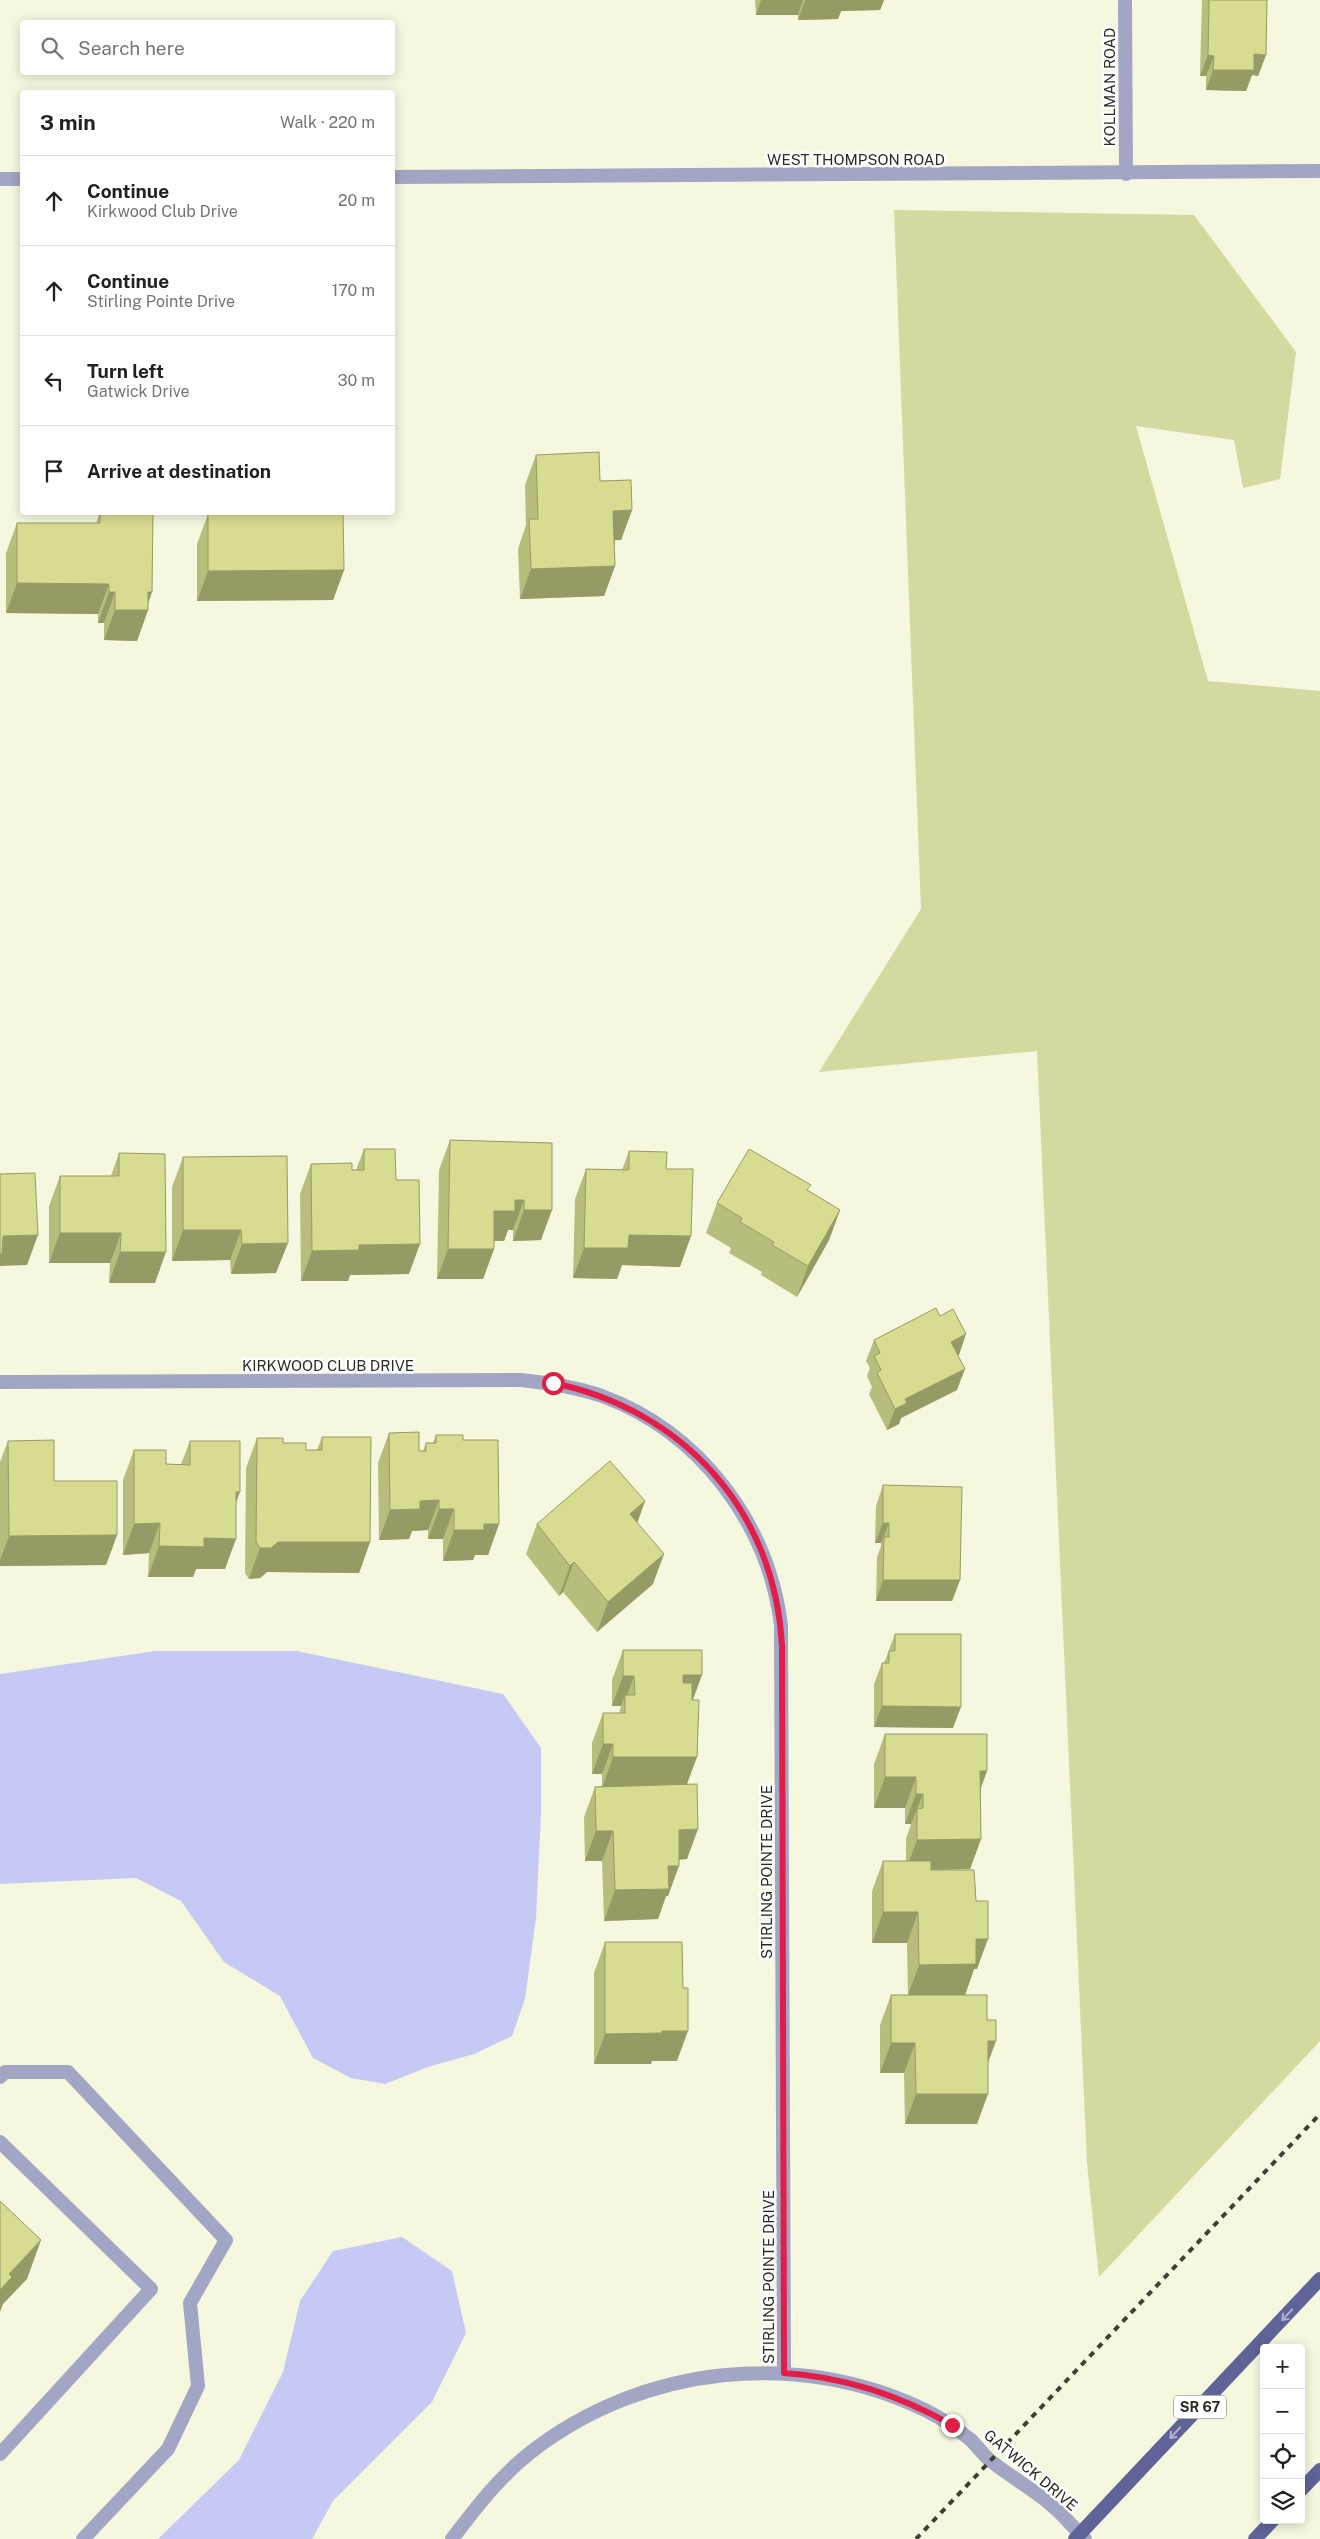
<!DOCTYPE html>
<html lang="en">
<head>
<meta charset="utf-8">
<style>
  :root { --surface:#fff; --page:#f6f6f6; --text:#202124; --muted:#757577; --line:#e0e0e0 }
  body { margin:0; font-family:"Public Sans",sans-serif; background:var(--page); color:var(--text) }
  .controls { position:absolute; right:15px; bottom:15px; display:grid; overflow:hidden; border-radius:5px; box-shadow:0 2px 12px #0003 }
  .controls button { width:45px; height:45px; display:grid; place-items:center; padding:0; border:0; border-bottom:1px solid var(--line); background:var(--surface); color:var(--text); font:25px sans-serif }
  .stop { position:absolute; width:15px; height:15px; margin:-11px; border:4px solid #e11d48; border-radius:50%; background:#fff }
  .stop.end { background:#e11d48; border-color:#fff; box-shadow:0 1px 5px #0008 }
  .list { margin:0; padding:0; list-style:none }
  h2 { display:flex; justify-content:space-between; align-items:center; height:65px; margin:0; padding:0 20px; font-size:21px }
  h2 small { font-size:16px; font-weight:400; color:var(--muted) }
  .list li { display:grid; grid-template-columns:32px 1fr auto; gap:15px; align-items:center; box-sizing:border-box; height:90px; padding:0 20px; border-top:1px solid var(--line) }
  .list b { display:block; font-size:19px; white-space:nowrap }
  .list p { margin:0; font-size:16px; white-space:nowrap; color:var(--muted) }
  .list em { font-size:16px; font-style:normal; color:var(--muted) }
  .icon { flex:none; width:28px; height:28px; fill:none; stroke:currentColor; stroke-width:2; stroke-linecap:round; stroke-linejoin:round }
  .map { position:relative; flex:none; width:1320px; height:2539px; overflow:hidden }
  .search { position:absolute; background:var(--surface); box-shadow:0 2px 12px #0003; left:20px; top:20px; width:375px; height:55px; display:flex; align-items:center; gap:12px; box-sizing:border-box; padding:0 18px; border-radius:5px; color:var(--muted); font-size:19px }
  .panel { position:absolute; background:var(--surface); box-shadow:0 2px 12px #0003; left:20px; top:90px; width:375px; height:425px; border-radius:5px }
  .map>svg:first-child { display:block }
</style>
</head>
<body>
<div class="map">
<svg width="1320" height="2539" viewBox="0 0 1320 2539">
  <rect width="100%" height="100%" fill="#f5f8df"/>
  <path fill="#d4d99f" d="M894 210 1194 215 1296 352 1280 479 1243 488 1234 440 1136 426 1208 681 1320 691V2041L1099 2277 1087 2163 1037 1051 819 1072 921 909Z"/>
  <g fill="#c5c9f3">
    <path d="M155 1651H297L503 1694 541 1748V1814L536 1918 525 1999 512 2036 474 2054 428 2067 385 2084 351 2078 313 2058 280 1996 224 1962 181 1901 136 1878 0 1884V1674Z"/>
    <path d="M402 2237 452 2271 466 2333 432 2402 333 2501 312 2539H158L239 2460 283 2372 300 2301 333 2251Z"/>
  </g>
  <g fill="none" stroke-linecap="round" stroke-linejoin="round">
    <g stroke="#a2a6c4" stroke-width="14">
      <path d="M0 2077 5 2072H68L226 2240 190 2303 198 2386 168 2449 83 2539"/>
      <path d="M0 2142 151 2289 0 2454"/>
    </g>
    <g stroke="#a2a6c4" stroke-width="14">
      <path d="M1125 0 1126 174"/>
      <path d="M392 177 1320 171"/>
      <path d="M0 179H22"/>
      <path d="M0 1382 521 1380C549 1383 576 1387 602 1396 700 1432 768 1523 781 1625L784 2373"/>
      <path d="M452 2539C476 2508 499 2477 531 2452 643 2365 799 2348 927 2411 943 2419 957 2429 971 2440 978 2447 984 2456 992 2462 1009 2475 1027 2486 1044 2499 1059 2510 1072 2526 1085 2539"/>
    </g>
    <g stroke="#606398" stroke-width="14">
      <path d="M1301 2490 1320 2470"/>
      <path d="M1075 2539 1320 2279"/>
      <path d="M1255 2539 1273 2520"/>
    </g>
    <path stroke="#3f4035" stroke-width="4" stroke-dasharray="6 6" stroke-linecap="butt" d="M916 2539 1320 2114"/>
  </g>
  <g fill="#b9bd7c">
    <path d="M755 0H884L880 10 841 11 838 19 798 20V15H756Z"/>
    <path d="M1202 0H1267L1266 55 1258 76 1252 75 1246 91 1206 90V76H1200Z"/>
    <path d="M536 455 600 481 632 510 621 540H615V566L604 596 520 599 518 549 526 525 525 485Z"/>
    <path d="M100 512H153L148 610 137 641 104 640V623H98V614L6 613V553L17 523H96Z"/>
    <path d="M208 514 344 570 333 600 197 601V544Z"/>
    <path d="M450 1140 552 1143 541 1240 513 1241V1230H508L504 1241H494V1249L483 1279H437L439 1170Z"/>
    <path d="M364 1149 396 1180 409 1274 350 1275 348 1281H301L300 1194 311 1164 356 1170Z"/>
    <path d="M629 1151 666 1169 680 1267 622 1265 617 1279 573 1278 575 1199 586 1169 622 1170Z"/>
    <path d="M119 1153 155 1283H109L110 1263H49V1206L60 1176H111Z"/>
    <path d="M183 1157 276 1273 231 1274 230 1260 172 1261V1187Z"/>
    <path d="M809 1191 840 1210 829 1240 797 1297 761 1275 762 1272 729 1253 731 1248 706 1233 717 1203Z"/>
    <path d="M874 1340 959 1355 958 1356 957 1390 901 1418 899 1424 887 1430 869 1394 872 1387 867 1376 870 1368 866 1361Z"/>
    <path d="M389 1433 419 1451H423L426 1443H433L436 1435 463 1440 499 1524 488 1555H475L473 1560 443 1561V1539H428V1530L412 1531 409 1539 379 1540 378 1463Z"/>
    <path d="M322 1437 370 1542 359 1573 267 1572 260 1578 249 1579 245 1573 246 1468 257 1438 306 1450H317Z"/>
    <path d="M8 1441 117 1535 106 1565 0 1566V1462Z"/>
    <path d="M190 1441 236 1503 225 1569H196L193 1577H148L149 1553 123 1555V1480L134 1450 166 1464H181Z"/>
    <path d="M883 1485 960 1580 952 1601H876L877 1557 881 1546V1543H875L876 1506Z"/>
    <path d="M645 1501 637 1523 653 1584 597 1632 563 1592 559 1596 526 1554 537 1524Z"/>
    <path d="M895 1634 953 1728 874 1727V1684L882 1663H884Z"/>
    <path d="M623 1650 693 1700 687 1784V1859L679 1860 668 1896H666L658 1919 604 1921 602 1861H585L584 1817 595 1787 602 1786V1774H592V1743L603 1713H619L621 1706H612V1680Z"/>
    <path d="M885 1734 981 1788V1839L970 1869 931 1870 977 1969H974L965 1995 988 2065 977 2124H905L904 2073H880V2025L891 1995H908L907 1943H872V1891L883 1861H906V1839L911 1824H905V1808H874V1764Z"/>
    <path d="M605 1942 677 2061H652L651 2064H594V1973Z"/>
  </g>
  <g fill="#969a65">
    <path d="M761 0H803L798 15H756Z"/>
    <path d="M805 0H884L880 10 841 11 838 19 798 20Z"/>
    <path d="M1254 54 1266 55 1258 76 1252 75 1246 91 1206 90 1213 70Z"/>
    <path d="M1208 55 1214 56 1206 76H1200Z"/>
    <path d="M632 510 621 540 602 541 613 511Z"/>
    <path d="M615 566 604 596 520 599 531 569Z"/>
    <path d="M344 570 333 600 197 601 208 571Z"/>
    <path d="M17 583 109 584 98 614 6 613Z"/>
    <path d="M109 592H115L104 623H98Z"/>
    <path d="M148 592H152L146 610H148L137 641 104 640 115 610Z"/>
    <path d="M515 1200H524L513 1230H508L504 1241H483L494 1211Z"/>
    <path d="M524 1210H552L541 1240 513 1241Z"/>
    <path d="M840 1210 829 1240 797 1297 808 1266Z"/>
    <path d="M183 1230H241L230 1260 172 1261Z"/>
    <path d="M60 1233H121L110 1263H49Z"/>
    <path d="M38 1235 27 1265 0 1266V1245L3 1236Z"/>
    <path d="M629 1235 691 1236 680 1267 622 1265 617 1279 573 1278 584 1248Z"/>
    <path d="M288 1243 276 1273 231 1274 242 1244Z"/>
    <path d="M420 1244 409 1274 350 1275 348 1281H301L312 1251 359 1245Z"/>
    <path d="M448 1249H494L483 1279H437Z"/>
    <path d="M120 1252H166L155 1283H109Z"/>
    <path d="M966 1334 959 1355 943 1363 951 1342Z"/>
    <path d="M965 1369 957 1390 901 1418 899 1424 887 1430 895 1409 905 1399Z"/>
    <path d="M236 1492H240L229 1522Z"/>
    <path d="M439 1500 428 1530 412 1531 409 1539 379 1540 390 1510 420 1501Z"/>
    <path d="M645 1501 634 1532 630 1514Z"/>
    <path d="M439 1509H454L443 1539H428Z"/>
    <path d="M160 1523 149 1553 123 1555 134 1524Z"/>
    <path d="M883 1523H889L881 1543H875Z"/>
    <path d="M484 1524H499L488 1555H475L473 1560 443 1561 454 1530Z"/>
    <path d="M117 1535 106 1565 0 1566V1560L9 1536Z"/>
    <path d="M204 1538 236 1539 225 1569H196L193 1577H148L159 1546Z"/>
    <path d="M278 1542H370L359 1573 267 1572 260 1578 249 1579 260 1548Z"/>
    <path d="M664 1554 653 1584 597 1632 608 1602Z"/>
    <path d="M574 1562 563 1592 559 1596 570 1566Z"/>
    <path d="M883 1580H960L952 1601H876Z"/>
    <path d="M683 1675H702L691 1705H672Z"/>
    <path d="M623 1676H634L625 1702V1695L621 1706H612Z"/>
    <path d="M882 1706 961 1707 953 1728 874 1727Z"/>
    <path d="M603 1744H613L602 1774H592Z"/>
    <path d="M613 1757H697L686 1787 602 1788Z"/>
    <path d="M980 1771H987L976 1802Z"/>
    <path d="M885 1777H916L905 1808H874Z"/>
    <path d="M916 1794H923L911 1824H905Z"/>
    <path d="M698 1829 687 1859 668 1860 679 1830Z"/>
    <path d="M596 1831H613L602 1861H585Z"/>
    <path d="M981 1839 970 1869 906 1870 917 1840Z"/>
    <path d="M668 1866H679L668 1896H666L658 1919 604 1921 615 1890Z"/>
    <path d="M883 1912H918L907 1943H872Z"/>
    <path d="M976 1939H988L977 1969H974L965 1995H908L919 1965Z"/>
    <path d="M662 2031H688L677 2061H652L651 2064H594L605 2034Z"/>
    <path d="M988 2041H996L985 2071Z"/>
    <path d="M891 2043H915L904 2073H880Z"/>
    <path d="M916 2094H988L977 2124H905Z"/>
    <path d="M41 2240 27 2279 3 2304 0 2312V2290L9 2274Z"/>
  </g>
  <g fill="#d7dc90" stroke="#969a65">
    <path d="M1209 0H1267L1266 55 1254 54V70H1213L1214 56 1208 55Z"/>
    <path d="M599 452 600 481 631 480 632 510 613 511 615 566 531 569 529 519H538L536 455Z"/>
    <path d="M100 512H153L152 592H148V610H115V592H109V584L17 583V523H100Z"/>
    <path d="M301 512H343L344 570 208 571V514Z"/>
    <path d="M450 1140 552 1143V1210H524V1200H515V1211H494V1249H448Z"/>
    <path d="M364 1149H395L396 1180H419L420 1244 359 1245V1250L312 1251 311 1164 352 1163V1170H364Z"/>
    <path d="M749 1149 811 1185 807 1190 840 1210 808 1266 772 1245 774 1242 740 1222 742 1218 717 1203Z"/>
    <path d="M629 1151 667 1152 666 1169H693L691 1236 629 1235 628 1248H584L586 1169 629 1170Z"/>
    <path d="M119 1153 165 1154 166 1252H120L121 1233H60V1176H119Z"/>
    <path d="M287 1156 288 1243 242 1244 241 1230H183V1157Z"/>
    <path d="M35 1173 38 1235 3 1236 2 1254H0V1174Z"/>
    <path d="M936 1308 940 1316 953 1309 966 1334 951 1342 965 1369 905 1399 907 1403 895 1409 877 1373 881 1370 874 1356 880 1353 874 1340Z"/>
    <path d="M419 1432V1451H426V1443H436V1435H463V1440H498L499 1524H484V1530H454V1509H439V1500L420 1501V1509L390 1510 389 1433Z"/>
    <path d="M322 1437H371L370 1542H278L271 1548H260L256 1542 257 1438H283V1443H306V1450H322Z"/>
    <path d="M54 1440V1481H117V1535L9 1536 8 1441Z"/>
    <path d="M190 1441H240V1492H236V1539L204 1538V1547L159 1546 160 1523 134 1524V1450H166V1464L190 1465Z"/>
    <path d="M610 1461 645 1501 630 1514 664 1554 608 1602 574 1562 570 1566 537 1524Z"/>
    <path d="M883 1485 962 1487 960 1580H883L884 1537H889V1523H883Z"/>
    <path d="M895 1634H961V1707L882 1706V1663H889V1651H895Z"/>
    <path d="M623 1650H702V1675H683V1683H692V1700H699L697 1757H613V1744H603V1713H625V1695H635L634 1676H623Z"/>
    <path d="M885 1734H987V1771H980L981 1839 917 1840V1809L923 1808V1794H916V1777H885Z"/>
    <path d="M697 1784 698 1829 679 1830V1866H668L669 1889 615 1890 613 1831H596L595 1787Z"/>
    <path d="M883 1861H931V1870H974L976 1901H988V1939H976V1964L919 1965 918 1912H883Z"/>
    <path d="M605 1942H682L683 1988H688V2031H662V2033L605 2034Z"/>
    <path d="M891 1995H987V2020H996V2041H988V2094H916L915 2043H891Z"/>
    <path d="M0 2201 41 2240 9 2274 12 2277 0 2290Z"/>
  </g>
  <defs><path id="oneway-shaft" d="M-6 0H5M1.5-3L5.5 0L1.5 3" fill="none" stroke-width="1.6" stroke-linecap="round" stroke-linejoin="round" transform="scale(1.25)"/></defs>
  <g stroke="#b0b1cc">
    <use href="#oneway-shaft" transform="translate(1287 2315) rotate(133)"/>
    <use href="#oneway-shaft" transform="translate(1175 2433) rotate(133)"/>
  </g>
  <g fill="none" stroke-linecap="round" stroke-linejoin="round">
    <path stroke="#e11d48" stroke-width="6" d="M553 1383C684 1410 775 1511 782 1646L784 2373C845 2377 899 2395 952 2425"/>
  </g>
  <g text-anchor="middle" dominant-baseline="central" stroke-width="5" stroke-linejoin="round" paint-order="stroke">
    <rect fill="#fff" stroke="#6a6b64" stroke-width="1" x="1174" y="2395.5" width="52" height="23" rx="4"/>
    <g font-size="14" font-weight="bold" fill="#2a2b22">
      <text x="1200" y="2407">SR 67</text>
    </g>
    <g font-size="15" fill="#2a2b22" stroke="#fff">
      <text transform="translate(1109 87) rotate(-90)">KOLLMAN ROAD</text>
      <text x="856" y="159">WEST THOMPSON ROAD</text>
      <text x="328" y="1365">KIRKWOOD CLUB DRIVE</text>
      <text transform="translate(766 1872) rotate(-90)">STIRLING POINTE DRIVE</text>
      <text transform="translate(768 2277) rotate(-90)">STIRLING POINTE DRIVE</text>
      <text transform="translate(1031 2470) rotate(40)">GATWICK DRIVE</text>
    </g>
  </g>
</svg>
<div class="controls">
<button>+</button>
<button>−</button>
<button><svg class="icon" aria-label="locate" viewBox="0 0 24 24"><circle cx="12" cy="12" r="6"/><path d="M12 2v4M12 18v4M2 12h4M18 12h4"/></svg></button>
<button><svg class="icon" aria-label="layers" viewBox="0 0 24 24"><path d="M12 4l9 5-9 5-9-5zM3 14l9 5 9-5"/></svg></button>
</div>
<div class="stop" style="left:553px;top:1383px"></div>
<div class="stop end" style="left:952px;top:2425px"></div>
<div class="search"><svg class="icon" aria-label="search" viewBox="0 0 24 24"><circle cx="10" cy="10" r="6"/><path d="M15 15l6 6"/></svg>Search here</div>
<section class="panel">
<h2>3 min<small>Walk · 220 m</small></h2>
<ul class="list">
<li><svg class="icon" aria-label="ahead" viewBox="0 0 24 24"><path d="M12 20V5M6 11l6-6 6 6"/></svg><div><b>Continue</b><p>Kirkwood Club Drive</p></div><em>20 m</em></li>
<li><svg class="icon" aria-label="ahead" viewBox="0 0 24 24"><path d="M12 20V5M6 11l6-6 6 6"/></svg><div><b>Continue</b><p>Stirling Pointe Drive</p></div><em>170 m</em></li>
<li><svg class="icon" aria-label="left" viewBox="0 0 24 24"><path d="M17 20v-9H6M10 6l-5 5 5 5"/></svg><div><b>Turn left</b><p>Gatwick Drive</p></div><em>30 m</em></li>
<li><svg class="icon" aria-label="arrive" viewBox="0 0 24 24"><path d="M6 21V4h12l-3 4 3 4H6"/></svg><div><b>Arrive at destination</b></div></li>
</ul>
</section>
</div>
</body>
</html>
